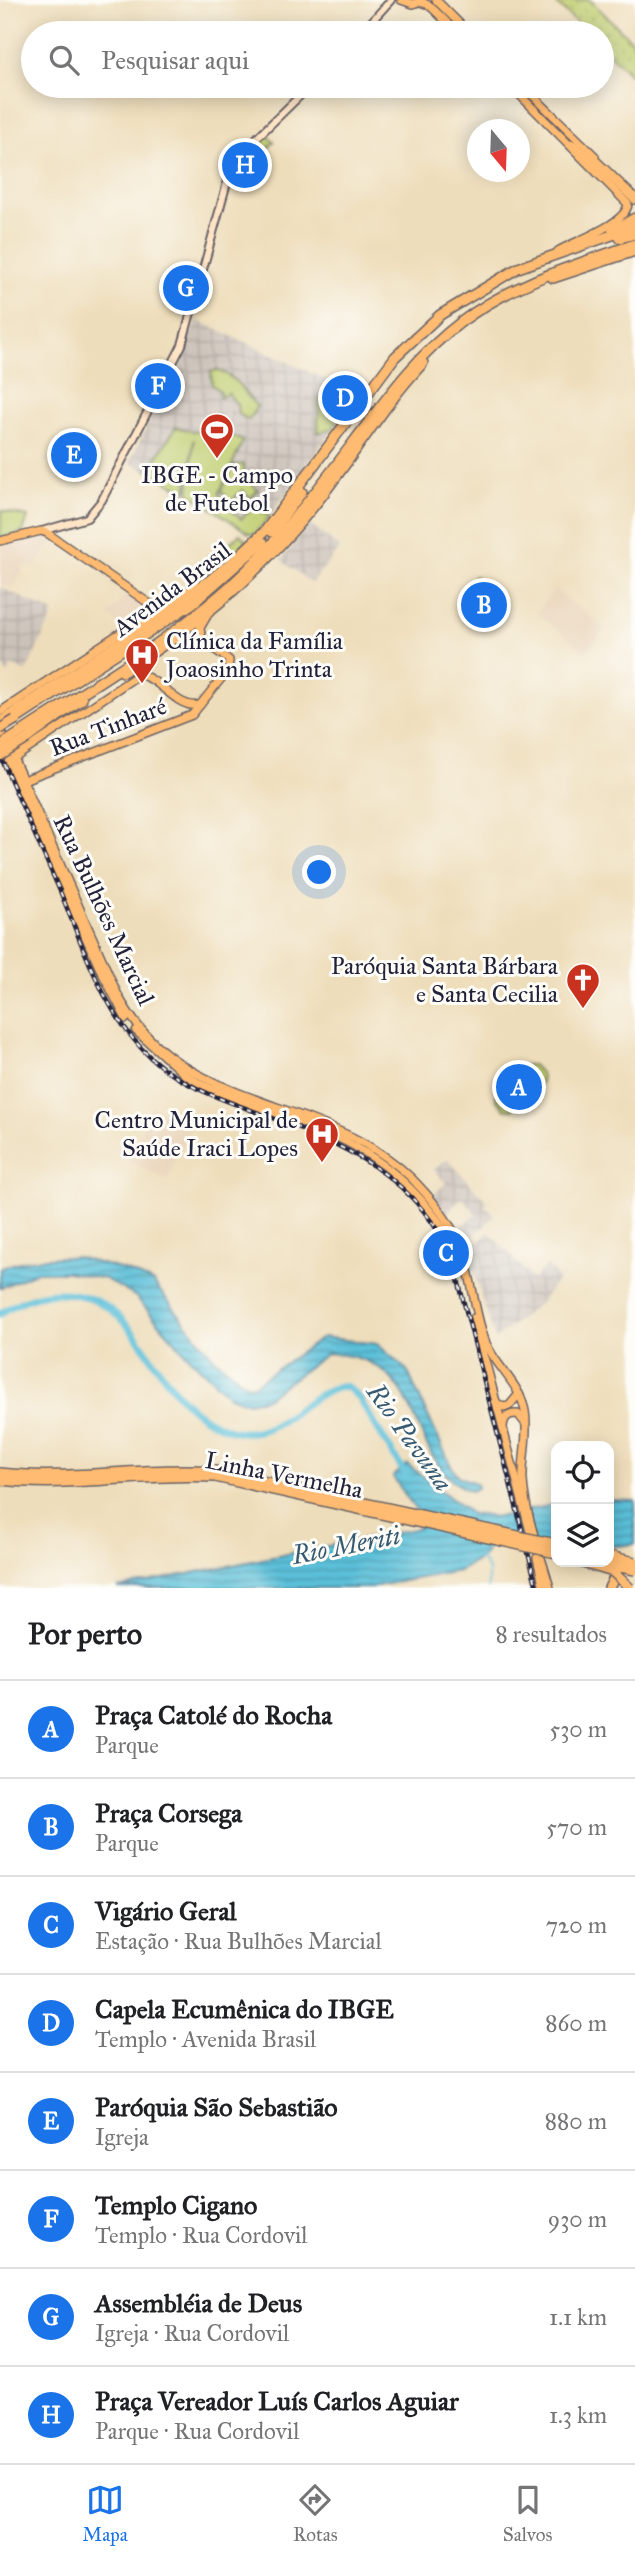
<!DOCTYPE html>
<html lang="pt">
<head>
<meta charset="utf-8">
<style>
  :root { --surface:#fff; --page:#f6f6f6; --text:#202124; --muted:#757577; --line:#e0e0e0; --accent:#1a73e8 }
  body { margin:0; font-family:"IM FELL Great Primer",serif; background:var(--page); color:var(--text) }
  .controls { position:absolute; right:21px; bottom:21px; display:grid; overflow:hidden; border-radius:14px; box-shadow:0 4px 18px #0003 }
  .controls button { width:63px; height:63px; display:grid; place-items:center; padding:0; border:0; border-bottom:2px solid var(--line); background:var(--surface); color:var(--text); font:35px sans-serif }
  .compass { position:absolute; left:467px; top:119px; width:63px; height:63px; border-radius:50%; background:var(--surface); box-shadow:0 4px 18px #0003; rotate:161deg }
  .you { position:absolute; left:320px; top:873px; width:24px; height:24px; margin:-18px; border:5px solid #fff; border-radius:50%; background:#1a73e8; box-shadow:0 0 0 10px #1a73e833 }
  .badge { display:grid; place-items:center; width:46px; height:46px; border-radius:50%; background:var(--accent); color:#fff; font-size:23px; font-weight:700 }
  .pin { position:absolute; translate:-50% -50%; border:4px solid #fff; box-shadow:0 2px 7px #0006 }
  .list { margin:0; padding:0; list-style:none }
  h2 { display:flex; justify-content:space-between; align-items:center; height:91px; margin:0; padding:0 28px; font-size:30px }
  h2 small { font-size:23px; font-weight:400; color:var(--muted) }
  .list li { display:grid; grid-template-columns:46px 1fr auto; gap:21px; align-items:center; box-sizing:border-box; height:98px; padding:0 28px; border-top:2px solid var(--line) }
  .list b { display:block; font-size:26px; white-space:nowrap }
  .list p { margin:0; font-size:23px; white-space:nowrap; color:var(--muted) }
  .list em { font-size:23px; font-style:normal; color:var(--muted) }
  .icon { flex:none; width:38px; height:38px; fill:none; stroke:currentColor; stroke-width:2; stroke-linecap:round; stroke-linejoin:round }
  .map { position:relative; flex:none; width:635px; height:1588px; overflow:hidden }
  .search { position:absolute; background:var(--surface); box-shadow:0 4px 18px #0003; left:21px; right:21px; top:21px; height:77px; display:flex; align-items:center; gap:18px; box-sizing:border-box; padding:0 24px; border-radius:38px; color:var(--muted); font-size:26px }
  .sheet { height:875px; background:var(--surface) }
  nav { display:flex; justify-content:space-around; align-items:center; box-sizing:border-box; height:98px; border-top:2px solid var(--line); background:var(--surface); font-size:19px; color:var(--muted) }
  nav a { display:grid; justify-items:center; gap:4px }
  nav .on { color:var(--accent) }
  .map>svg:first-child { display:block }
</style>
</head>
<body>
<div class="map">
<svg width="635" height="1588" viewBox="0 0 635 1588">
  <defs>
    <pattern id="industrial-grid" width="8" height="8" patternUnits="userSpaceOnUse" patternTransform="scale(1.75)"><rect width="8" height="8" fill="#ccc2b9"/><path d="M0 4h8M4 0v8" fill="none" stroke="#afa6a0"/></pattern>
    <pattern id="grass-dots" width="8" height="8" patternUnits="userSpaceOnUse" patternTransform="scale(1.75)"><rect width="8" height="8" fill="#c0cd6f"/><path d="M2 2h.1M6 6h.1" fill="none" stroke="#a5b061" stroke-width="1.8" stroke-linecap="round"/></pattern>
    <pattern id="water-rules" width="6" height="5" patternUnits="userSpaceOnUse" patternTransform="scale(1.75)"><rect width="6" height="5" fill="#5bc0d9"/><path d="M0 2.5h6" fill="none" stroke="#4b9cb1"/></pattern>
  </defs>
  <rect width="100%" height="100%" fill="#fdfcf7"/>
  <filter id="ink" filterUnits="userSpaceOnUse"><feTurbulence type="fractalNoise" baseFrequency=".0143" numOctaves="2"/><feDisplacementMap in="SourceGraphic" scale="14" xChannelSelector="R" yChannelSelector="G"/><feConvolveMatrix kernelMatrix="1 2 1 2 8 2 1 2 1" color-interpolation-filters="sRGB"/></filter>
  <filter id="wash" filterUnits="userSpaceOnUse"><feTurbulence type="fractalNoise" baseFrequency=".00686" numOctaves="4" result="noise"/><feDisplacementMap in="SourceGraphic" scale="28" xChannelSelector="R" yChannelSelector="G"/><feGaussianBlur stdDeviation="1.57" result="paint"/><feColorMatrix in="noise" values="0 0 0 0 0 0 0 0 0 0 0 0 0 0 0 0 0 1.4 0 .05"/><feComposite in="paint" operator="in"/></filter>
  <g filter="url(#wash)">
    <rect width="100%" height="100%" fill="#eeddba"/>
    <g fill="#e9d3b8">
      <path d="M46 536 53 542 34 568 25 565 14 587 0 585V548Z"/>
      <path d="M555 589 605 628 586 652 536 613Z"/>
      <path d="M127 593 148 610 121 628 109 615Z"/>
      <path d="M151 1106 191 1126 167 1179 129 1162Z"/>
    </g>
    <g fill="url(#industrial-grid)">
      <path d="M197 320 359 395 253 538 211 507 130 462Z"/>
      <path d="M309 524 340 548 311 583 281 560Z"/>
      <path d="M0 587 54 613 26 672 12 665 8 674 0 661Z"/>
      <path d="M447 1159 488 1202 485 1205 495 1216 467 1242 456 1232 476 1213 462 1198 446 1213 432 1196 446 1183 434 1170Z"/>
      <path d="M489 1232 533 1279 547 1266 559 1278 542 1301 495 1339 467 1252Z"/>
    </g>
    <path fill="url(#grass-dots)" stroke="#717855" stroke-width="2" d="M553 0H590L635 44V79L602 47V33H587Z"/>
    <g fill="#c0cd6f" stroke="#717855" stroke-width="2">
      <path d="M267 134 274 142 226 193 238 162Z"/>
      <path d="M216 370C240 378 240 390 257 406L249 420 238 414 237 405 228 393 220 398V391L212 385 211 372Z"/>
      <path d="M333 387 356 398 333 428 318 433 319 399Z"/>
      <path d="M212 426 243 441 219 493 223 503 226 496 221 491 234 465 243 464 245 476 258 490 251 498 242 490 227 506 241 519 254 507 270 516 255 534 249 533 189 493 194 439 186 492 148 471 176 427 195 432Z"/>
      <path d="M2 511 28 517 23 532 0 538Z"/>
      <path d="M240 534 247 541 198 582 192 577Z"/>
      <path d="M475 576 498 592 499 596 479 618 473 577Z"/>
      <path d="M524 1065H533L542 1075 541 1083 513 1109H505L496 1099V1090Z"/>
    </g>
    <g fill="url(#water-rules)" stroke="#3e718a" stroke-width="2">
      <path d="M77 1257 127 1271 153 1282 213 1357 247 1385 255 1384 323 1337 377 1344 407 1370 451 1466 459 1477 476 1483 477 1488 471 1491C414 1470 425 1390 371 1363 358 1356 343 1355 328 1353L265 1399 246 1402 229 1396 187 1355 136 1297 105 1279 68 1272H37L0 1288V1269C25 1257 50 1258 77 1257Z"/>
      <path d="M407 1464 471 1514 497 1517 556 1504V1546L491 1544 481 1558 459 1571 365 1588H117L419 1528 418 1513 393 1477Z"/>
      <path d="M609 1500 635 1501V1544L609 1547Z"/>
    </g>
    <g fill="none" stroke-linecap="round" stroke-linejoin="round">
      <path stroke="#5bc0d9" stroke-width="2" d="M480 1557 488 1570V1588"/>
      <path stroke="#5bc0d9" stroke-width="7" d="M0 1314C16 1302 39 1293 59 1293 149 1293 148 1406 231 1430 279 1444 304 1390 346 1386L359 1398 407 1477"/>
    </g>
  </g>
  <g filter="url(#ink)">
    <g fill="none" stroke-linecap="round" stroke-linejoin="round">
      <g stroke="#696367" stroke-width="10">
        <g id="secondary">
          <path d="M361 33 391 0"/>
          <path d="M42 531 87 518 102 500 182 345 233 161 310 86"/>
        </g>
      </g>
      <g stroke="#696367" stroke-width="10">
        <g id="primary">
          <path d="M401 0 413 4 423 0"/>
          <path d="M436 0 469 33"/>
          <path d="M420 2 429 5 458 33"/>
          <path d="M511 86 628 204C626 224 575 241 558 251"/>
          <path d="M523 86 595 156"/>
          <path d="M0 541 41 531 47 533 150 604"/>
          <path d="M150 604H161L209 580"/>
          <path d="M202 640 200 628 207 616"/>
          <path d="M0 712 149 614 150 604"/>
          <path d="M0 728 117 993C179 1117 331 1091 418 1185 435 1203 457 1231 464 1255 473 1284 475 1315 486 1343 496 1367 520 1384 525 1411 529 1434 522 1457 523 1480 525 1516 541 1554 550 1588"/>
          <path d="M3 750 99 967 126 1019"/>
          <path d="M10 761 138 675C160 676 176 710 200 705"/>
          <path d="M21 781 192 715 228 670 229 660 202 640H173"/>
          <path d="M136 1031 184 1074 201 1084C288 1124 363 1128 428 1208 441 1224 455 1241 462 1262"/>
          <path d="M474 1318 533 1543"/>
          <path d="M496 1402 503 1407 509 1406 519 1394"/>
          <path d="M503 1429C503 1419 507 1413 518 1414L525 1423"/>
          <path d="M537 1558 544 1588"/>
        </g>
      </g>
      <g stroke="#696367" stroke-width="12">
        <g id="highway">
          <path d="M572 145 588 154 635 199"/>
          <path d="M613 230 635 218"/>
          <path d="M620 238 635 234"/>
          <path d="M553 278 635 251"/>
          <path d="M272 532 302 492"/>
          <path d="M123 672C197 625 253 580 309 512 349 464 380 409 423 363"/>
          <path d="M15 720 192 604 263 542"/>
          <path d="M0 722 196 592 235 559 265 531 395 357 440 315 518 268 635 227"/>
          <path d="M23 731C99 681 182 634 247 570 286 531 319 488 352 444 386 399 416 356 461 322 513 283 574 265 635 244"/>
          <path d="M27 739 82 699"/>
          <path d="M0 1473C72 1481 143 1466 215 1471"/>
          <path d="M0 1480C72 1488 143 1473 215 1477"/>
          <path d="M609 1588 619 1568"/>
        </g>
      </g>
      <use href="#secondary" stroke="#ffe4c6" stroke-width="6"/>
      <use href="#primary" stroke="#ffbb71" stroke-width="7"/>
      <use href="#highway" stroke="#ffbb71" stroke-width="9"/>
      <g stroke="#22223b" stroke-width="4.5">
        <path id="rail" d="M0 755C19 800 40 846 60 891 84 949 104 1014 151 1058 182 1086 220 1099 259 1113 340 1142 421 1177 454 1264L537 1588"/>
      </g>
      <use href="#rail" stroke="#fdfcf7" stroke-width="2" stroke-dasharray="5" stroke-linecap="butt"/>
      <g stroke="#696367" stroke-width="12" stroke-linecap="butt">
        <g id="highway-bridge">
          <path d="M0 729 15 720"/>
          <path d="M0 746 23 731"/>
          <path d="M0 756 27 739"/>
          <path d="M215 1471 556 1544"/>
          <path d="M215 1477 556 1553"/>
          <path d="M609 1556 635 1562"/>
          <path d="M579 1562 613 1572 630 1588"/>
          <path d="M600 1563 635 1570"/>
        </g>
      </g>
      <use href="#highway-bridge" stroke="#ffbb71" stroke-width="9"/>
    </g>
  </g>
  <defs>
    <g id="stadium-pin" transform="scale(1.75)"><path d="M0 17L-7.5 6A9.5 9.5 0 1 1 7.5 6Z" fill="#c8321e" stroke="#fdfcf7"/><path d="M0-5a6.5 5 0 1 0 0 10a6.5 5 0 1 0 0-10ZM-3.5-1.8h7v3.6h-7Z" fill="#fff"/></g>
    <g id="hospital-pin" transform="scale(1.75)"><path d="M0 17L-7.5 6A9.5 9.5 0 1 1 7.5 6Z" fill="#c8321e" stroke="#fdfcf7"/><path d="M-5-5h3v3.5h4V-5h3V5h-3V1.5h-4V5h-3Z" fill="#fff"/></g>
    <g id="church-pin" transform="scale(1.75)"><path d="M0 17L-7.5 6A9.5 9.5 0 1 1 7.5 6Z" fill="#c8321e" stroke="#fdfcf7"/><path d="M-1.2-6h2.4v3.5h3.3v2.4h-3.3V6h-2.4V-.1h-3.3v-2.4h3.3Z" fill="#fff"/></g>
  </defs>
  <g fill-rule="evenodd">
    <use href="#stadium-pin" x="217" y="430"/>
    <use href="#hospital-pin" x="142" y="655"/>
    <use href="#church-pin" x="583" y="980"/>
    <use href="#hospital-pin" x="322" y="1134"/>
  </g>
  <g text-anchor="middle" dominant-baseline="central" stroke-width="6" stroke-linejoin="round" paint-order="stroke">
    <g font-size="24" fill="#22223b" stroke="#fdfcf7" text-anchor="end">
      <text x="217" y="475" text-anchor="middle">IBGE - Campo<tspan x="217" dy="28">de Futebol</tspan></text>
      <text x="166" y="641" text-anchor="start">Clínica da Família<tspan x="166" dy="28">Joaosinho Trinta</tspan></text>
      <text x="558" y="966">Paróquia Santa Bárbara<tspan x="558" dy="28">e Santa Cecilia</tspan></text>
      <text x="298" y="1120">Centro Municipal de<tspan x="298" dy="28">Saúde Iraci Lopes</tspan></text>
    </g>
    <g font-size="24" fill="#22223b" stroke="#fdfcf7">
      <text transform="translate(172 589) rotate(-37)">Avenida Brasil</text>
      <text transform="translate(108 727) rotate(-21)">Rua Tinharé</text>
      <text transform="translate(104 910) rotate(65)">Rua Bulhões Marcial</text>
      <text transform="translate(284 1475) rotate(11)">Linha Vermelha</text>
    </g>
    <g font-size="26" font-style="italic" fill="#365972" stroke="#fdfcf7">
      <text transform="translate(410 1437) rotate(54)">Rio Pavuna</text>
      <text transform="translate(346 1545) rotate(-11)">Rio Meriti</text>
    </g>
  </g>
</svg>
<div class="controls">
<button><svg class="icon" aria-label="locate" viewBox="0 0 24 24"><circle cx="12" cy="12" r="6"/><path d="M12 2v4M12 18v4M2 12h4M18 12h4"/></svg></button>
<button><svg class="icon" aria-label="layers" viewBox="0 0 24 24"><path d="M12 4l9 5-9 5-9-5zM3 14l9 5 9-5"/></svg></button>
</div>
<svg class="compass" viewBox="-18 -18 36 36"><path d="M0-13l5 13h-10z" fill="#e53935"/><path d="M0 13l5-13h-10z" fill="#757577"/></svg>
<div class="you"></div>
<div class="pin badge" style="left:519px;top:1087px">A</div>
<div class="pin badge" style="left:484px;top:605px">B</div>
<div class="pin badge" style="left:446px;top:1253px">C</div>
<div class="pin badge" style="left:345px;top:398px">D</div>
<div class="pin badge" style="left:74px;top:455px">E</div>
<div class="pin badge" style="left:158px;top:386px">F</div>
<div class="pin badge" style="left:186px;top:288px">G</div>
<div class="pin badge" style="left:245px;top:165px">H</div>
<div class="search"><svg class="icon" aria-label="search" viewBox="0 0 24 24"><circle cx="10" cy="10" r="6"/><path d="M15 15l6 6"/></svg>Pesquisar aqui</div>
</div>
<section class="sheet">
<h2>Por perto<small>8 resultados</small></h2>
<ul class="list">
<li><span class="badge">A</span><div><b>Praça Catolé do Rocha</b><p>Parque</p></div><em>530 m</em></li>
<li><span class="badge">B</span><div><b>Praça Corsega</b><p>Parque</p></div><em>570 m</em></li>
<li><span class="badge">C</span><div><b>Vigário Geral</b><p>Estação · Rua Bulhões Marcial</p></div><em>720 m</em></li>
<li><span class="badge">D</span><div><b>Capela Ecumênica do IBGE</b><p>Templo · Avenida Brasil</p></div><em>860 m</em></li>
<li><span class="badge">E</span><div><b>Paróquia São Sebastião</b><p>Igreja</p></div><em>880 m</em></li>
<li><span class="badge">F</span><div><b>Templo Cigano</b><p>Templo · Rua Cordovil</p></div><em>930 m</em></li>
<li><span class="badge">G</span><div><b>Assembléia de Deus</b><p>Igreja · Rua Cordovil</p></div><em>1.1 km</em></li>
<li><span class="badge">H</span><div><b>Praça Vereador Luís Carlos Aguiar</b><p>Parque · Rua Cordovil</p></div><em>1.3 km</em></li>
</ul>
</section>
<nav>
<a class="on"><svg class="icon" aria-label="map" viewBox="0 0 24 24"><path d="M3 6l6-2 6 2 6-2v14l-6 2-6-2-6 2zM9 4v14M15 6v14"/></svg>Mapa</a>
<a><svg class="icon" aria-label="directions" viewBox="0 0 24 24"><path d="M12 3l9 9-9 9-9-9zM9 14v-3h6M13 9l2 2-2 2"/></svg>Rotas</a>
<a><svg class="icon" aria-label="saved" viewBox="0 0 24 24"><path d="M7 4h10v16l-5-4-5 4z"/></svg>Salvos</a>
</nav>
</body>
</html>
